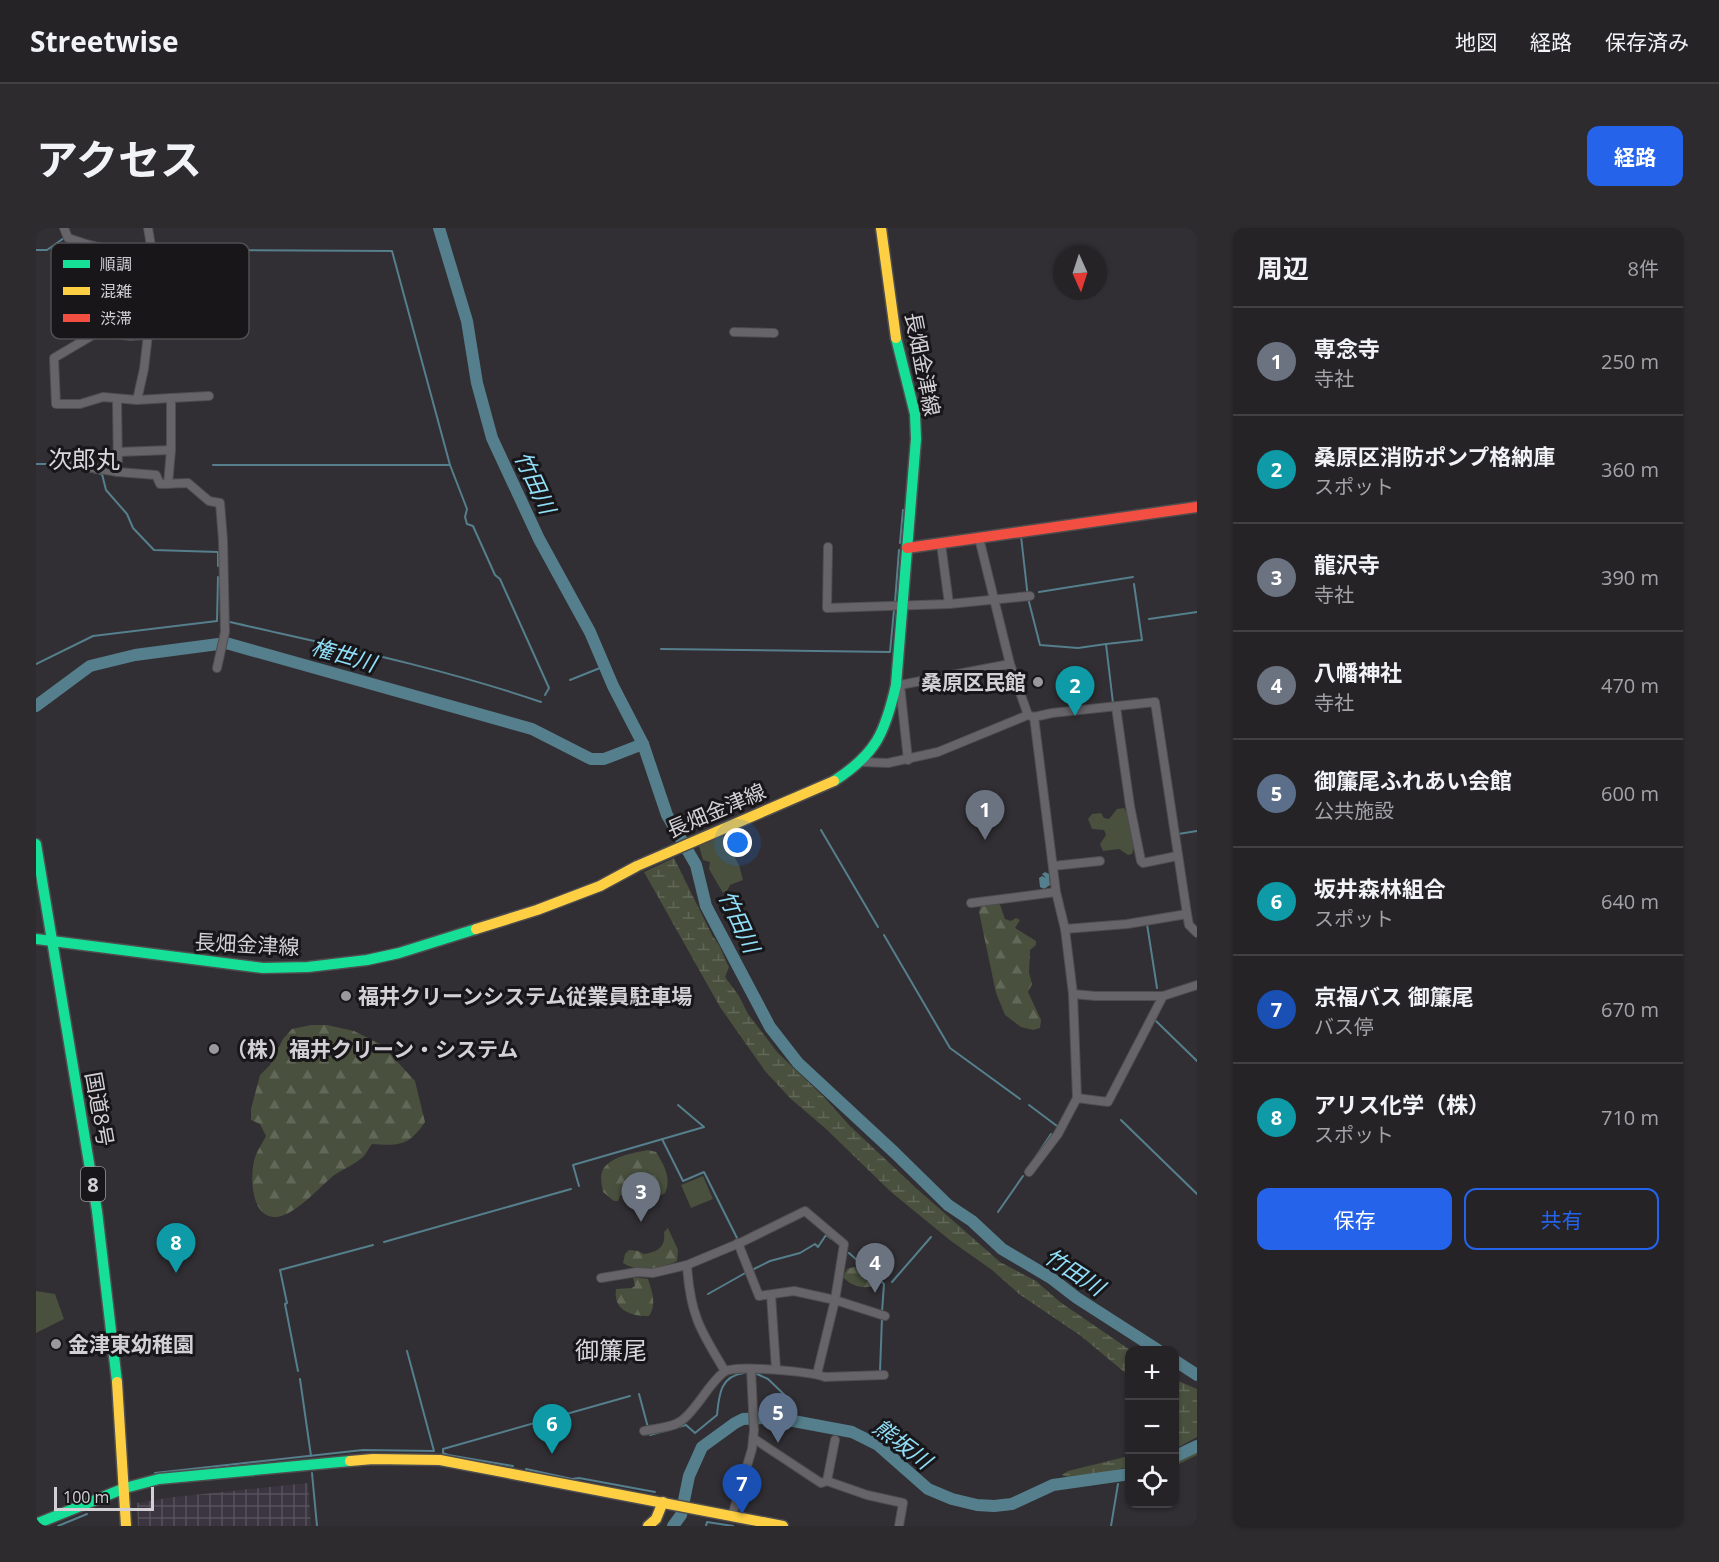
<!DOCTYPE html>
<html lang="ja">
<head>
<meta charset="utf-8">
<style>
  :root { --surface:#252326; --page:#2d2b2e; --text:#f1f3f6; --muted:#a3a4a7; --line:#424043; --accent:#2563eb }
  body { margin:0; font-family:"Open Sans","Noto Sans JP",sans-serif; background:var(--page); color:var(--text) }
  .controls { position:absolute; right:18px; bottom:18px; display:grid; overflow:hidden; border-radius:12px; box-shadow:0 2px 4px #0004 }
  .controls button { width:54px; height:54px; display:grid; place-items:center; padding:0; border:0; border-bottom:2px solid var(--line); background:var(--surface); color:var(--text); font:30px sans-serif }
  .compass { position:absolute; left:1017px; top:18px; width:54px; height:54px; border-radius:50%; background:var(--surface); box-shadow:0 2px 4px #0004; rotate:177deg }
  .scale { position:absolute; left:18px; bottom:15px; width:100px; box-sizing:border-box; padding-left:6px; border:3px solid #d3d0d5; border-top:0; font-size:16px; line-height:21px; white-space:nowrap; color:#d3d0d5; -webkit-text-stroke:4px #181619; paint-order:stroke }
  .you { position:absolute; left:702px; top:615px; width:21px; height:21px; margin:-15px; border:4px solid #fff; border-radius:50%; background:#1a73e8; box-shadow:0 0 0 9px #1a73e833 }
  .badge { display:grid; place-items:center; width:39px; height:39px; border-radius:50%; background:var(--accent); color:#fff; font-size:20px; font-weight:700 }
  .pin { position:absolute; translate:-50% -50px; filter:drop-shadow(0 2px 3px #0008) }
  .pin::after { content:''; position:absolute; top:32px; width:21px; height:18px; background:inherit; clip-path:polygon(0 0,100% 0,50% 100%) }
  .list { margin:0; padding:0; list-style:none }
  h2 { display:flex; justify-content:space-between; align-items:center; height:78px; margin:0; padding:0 24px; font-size:26px }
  h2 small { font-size:20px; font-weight:400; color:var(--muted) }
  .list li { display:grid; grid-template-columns:39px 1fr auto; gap:18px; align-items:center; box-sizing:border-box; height:108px; padding:0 24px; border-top:2px solid var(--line) }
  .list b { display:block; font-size:22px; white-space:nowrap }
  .list p { margin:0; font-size:20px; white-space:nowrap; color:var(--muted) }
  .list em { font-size:20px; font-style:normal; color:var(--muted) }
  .actions { display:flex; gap:12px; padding:18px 24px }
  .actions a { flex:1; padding:14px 0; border:2px solid var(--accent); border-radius:12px; text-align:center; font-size:21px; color:var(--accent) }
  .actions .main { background:var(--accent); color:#fff }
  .icon { flex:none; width:33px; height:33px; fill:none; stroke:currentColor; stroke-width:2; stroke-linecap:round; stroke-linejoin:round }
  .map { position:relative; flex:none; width:1161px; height:1298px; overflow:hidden; border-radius:12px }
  header { display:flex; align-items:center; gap:36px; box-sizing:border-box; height:84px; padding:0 30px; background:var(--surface); border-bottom:2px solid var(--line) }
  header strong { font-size:28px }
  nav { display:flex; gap:33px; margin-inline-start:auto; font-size:21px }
  .intro { display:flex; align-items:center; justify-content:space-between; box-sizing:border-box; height:144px; padding:0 36px }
  h1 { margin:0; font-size:42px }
  .button { padding:15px 27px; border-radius:12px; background:var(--accent); color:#fff; font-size:21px; font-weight:700 }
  main { display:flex; gap:36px; padding:0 36px }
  aside { flex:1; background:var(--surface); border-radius:12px; box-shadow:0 2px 4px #0004 }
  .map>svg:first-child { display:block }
</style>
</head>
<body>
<header>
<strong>Streetwise</strong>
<nav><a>地図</a><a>経路</a><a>保存済み</a></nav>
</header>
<div class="intro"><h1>アクセス</h1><a class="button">経路</a></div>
<main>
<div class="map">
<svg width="1161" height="1298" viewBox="0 0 1161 1298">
  <defs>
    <pattern id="industrial-grid" width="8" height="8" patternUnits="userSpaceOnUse" patternTransform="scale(1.5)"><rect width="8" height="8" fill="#3b3541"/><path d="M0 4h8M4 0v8" fill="none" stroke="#56515c"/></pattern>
    <pattern id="forest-firs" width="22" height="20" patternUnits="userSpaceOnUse" patternTransform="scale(1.5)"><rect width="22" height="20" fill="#49503d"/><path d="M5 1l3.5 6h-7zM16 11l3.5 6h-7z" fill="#626858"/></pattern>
    <pattern id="wetland-marsh" width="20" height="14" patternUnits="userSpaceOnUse" patternTransform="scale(1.5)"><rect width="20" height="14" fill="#49503d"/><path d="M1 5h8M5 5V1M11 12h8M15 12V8" fill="none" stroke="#626858"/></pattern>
  </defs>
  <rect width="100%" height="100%" fill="#312f33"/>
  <path fill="url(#industrial-grid)" d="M272 1255 275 1298H102L101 1275 138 1269Z"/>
  <g fill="#49503d">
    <path d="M1088 580C1096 591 1102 613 1096 626L1092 627 1083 621 1067 623 1064 616 1070 607 1068 602 1056 601 1052 591 1056 586 1065 585 1068 590 1073 591 1081 581Z"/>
    <path d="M687 608 703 637 707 652 694 657 691 663 687 665 673 641 674 634 667 632 663 618Z"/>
    <path d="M667 948 677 971 655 980 645 957Z"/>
    <path d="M0 1063 19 1066 28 1091 0 1105Z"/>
  </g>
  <g fill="url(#forest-firs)">
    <path d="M963 674 969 691 975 693 980 690 984 692 979 700 1000 713V717L994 722 993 745 996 756 992 764 1005 792 1004 800 997 802 985 799 969 787 960 765 943 684 945 677Z"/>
    <path d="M275 797H291L318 803 346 817 379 853 389 894C373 918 363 918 336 916 333 920 331 924 328 928 320 936 307 941 297 948 284 959 259 987 241 989 215 991 214 950 218 933 220 924 226 916 230 908L224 896 215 892V881L224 847 234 837 247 811 256 801Z"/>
    <path d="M612 922 620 924C628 936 636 952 629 965L619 970 610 971 604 965 593 963 584 968 582 973H578L567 964C566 957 564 950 566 944 571 929 597 925 612 922Z"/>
    <path d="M632 1000 642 1022 641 1033C624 1041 603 1045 587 1035L589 1026 593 1022 602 1023 608 1026C622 1024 630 1019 628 1004Z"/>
    <path d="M818 1039C827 1040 837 1044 840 1053L838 1058C826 1061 815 1058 807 1049L811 1041Z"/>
    <path d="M597 1049 612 1051C616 1063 621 1077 613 1088 595 1088 577 1083 580 1061L595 1060 599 1058Z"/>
  </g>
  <g fill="url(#wetland-marsh)">
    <path d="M638 630 677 709C685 717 687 728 693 739L689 749 703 768 712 786 742 825 788 869 814 898 880 960 964 1034 1000 1053 1024 1074 1094 1122 1093 1148 1045 1108 983 1066 956 1042 915 1013 855 964 789 900 755 871 729 843 684 779 608 644Z"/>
    <path d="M1138 1151 1161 1161V1209L1139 1221Z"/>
    <path d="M1161 1221V1227L1139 1238V1232Z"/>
    <path d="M1093 1228V1239C1078 1242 1039 1254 1026 1247L1032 1243Z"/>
  </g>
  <path fill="#557f8c" d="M1009 644 1013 646 1014 657 1008 661 1004 659 1003 650 1006 648 1010 650 1006 646Z"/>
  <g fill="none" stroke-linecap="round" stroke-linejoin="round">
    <g stroke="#557f8c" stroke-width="2">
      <path d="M53 13 110 27"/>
      <path d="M0 22H11L28 10"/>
      <path d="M179 22 356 23 414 237"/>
      <path d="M121 27H153L170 22"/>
      <path d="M0 236H15"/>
      <path d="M177 237H414L431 281 429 289 431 296 437 298 459 347 464 351 513 460 509 467"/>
      <path d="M43 241 66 246 70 262 91 286 97 300 118 322 182 324V338"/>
      <path d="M985 308 992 370 1004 417 1042 420 1070 416 1077 475"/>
      <path d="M864 315 867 282"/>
      <path d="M1003 364 1097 349"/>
      <path d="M859 374 863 322"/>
      <path d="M1113 391 1161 384"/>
      <path d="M194 394C299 418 403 439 505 474"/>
      <path d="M1070 416 1106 412 1098 356"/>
      <path d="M625 421 854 424 858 382"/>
      <path d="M0 436 57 408 181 393 182 349"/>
      <path d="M534 452 569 438"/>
      <path d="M785 602 842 699"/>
      <path d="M1142 606 1161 603"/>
      <path d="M1111 696 1121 760"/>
      <path d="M848 707 914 820 984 871"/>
      <path d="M1120 793 1161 833"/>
      <path d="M993 877 1021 898"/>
      <path d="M1085 892 1161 966"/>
      <path d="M626 911 647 953 668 944 701 1010"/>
      <path d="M995 936 1015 906"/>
      <path d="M543 958 537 937 668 899 642 877"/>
      <path d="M962 984 987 948"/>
      <path d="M348 1014 535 961"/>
      <path d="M813 1025 848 1056 846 1084"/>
      <path d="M716 1042 734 1033 764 1025 779 1016 782 1019 790 1007 797 1012"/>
      <path d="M856 1054 895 1009"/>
      <path d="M672 1066 711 1044"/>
      <path d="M262 1143 249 1076 251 1075 244 1042 337 1017"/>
      <path d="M844 1143 846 1090"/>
      <path d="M721 1146 732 1151 758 1176"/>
      <path d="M264 1151 275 1228"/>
      <path d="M603 1166 614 1207 650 1197 659 1205 681 1187C683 1167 684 1148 708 1145"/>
      <path d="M477 1238 412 1227 407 1225V1221L594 1168"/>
      <path d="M490 1241 536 1251 543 1250 619 1264"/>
      <path d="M119 1245 327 1222 398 1223 371 1123"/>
      <path d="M276 1245 281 1298"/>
      <path d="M22 1298 51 1286"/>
      <path d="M670 1298 671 1294 697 1298"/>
      <path d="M1075 1298 1082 1256"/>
    </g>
    <g stroke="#557f8c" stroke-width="12">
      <path d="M403 0 431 93 441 155 456 210 503 311 554 404 577 458 607 516 631 587 660 637 670 678 734 799 762 835 859 925 912 977 936 993 966 1021 1015 1050 1041 1070 1122 1122"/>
      <path d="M0 478 54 438 99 427 190 415 496 501 555 531H568L607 516"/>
      <path d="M1138 1132 1161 1147"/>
      <path d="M1138 1229 1161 1218"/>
      <path d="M637 1298 645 1287 653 1248 666 1219 699 1195 707 1191 730 1190 752 1192 816 1204 842 1217 892 1261 916 1271 941 1277 958 1278 976 1276 1017 1257 1094 1246"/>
    </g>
    <g stroke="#4e4d4f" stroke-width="10">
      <g id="street">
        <path d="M28 0 32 10 62 20"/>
        <path d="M112 0 115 18 111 58 112 106 108 141 101 172 67 169 44 176H20L18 130 62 104 95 108 174 101"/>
        <path d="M698 104 738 105"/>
        <path d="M81 172 82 244 120 247 124 256 152 255 173 273 184 275 187 312 189 404 181 440"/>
        <path d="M101 172 135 170"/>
        <path d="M82 224 135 222"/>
        <path d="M20 234 82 244"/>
        <path d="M132 256 135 222V170L173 168"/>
        <path d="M943 310 974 436 992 487"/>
        <path d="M905 316 913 376"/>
        <path d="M792 319 791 380 913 376 994 368"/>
        <path d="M860 457H864L872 532"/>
        <path d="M864 457 974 436"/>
        <path d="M1080 479 1094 578 1105 633 1107 635 1141 628"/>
        <path d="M826 534 852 535 902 524 992 487 998 489 1016 485 1119 474 1151 686 1153 697 1161 705"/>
        <path d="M1017 638 1064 633"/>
        <path d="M935 675 1020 664"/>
        <path d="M1029 701 1091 696 1151 686"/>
        <path d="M1037 766 1059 768H1127"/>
        <path d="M1041 870 1072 874 1127 768 1161 757"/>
        <path d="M993 944 1022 906 1041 870 1037 766 1029 701 1020 664 998 489"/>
        <path d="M702 1015 723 1068 758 1063 799 1072 849 1088"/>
        <path d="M651 1037C654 1086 664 1102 689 1143"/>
        <path d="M565 1050 601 1044 617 1045 651 1037 706 1014 769 983 808 1016 799 1072 781 1146"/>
        <path d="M735 1067 740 1141"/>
        <path d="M608 1203C619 1200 636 1200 645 1193 661 1182 672 1156 688 1144 698 1136 775 1144 789 1149L848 1147"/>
        <path d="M717 1210 785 1255 791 1253"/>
        <path d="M799 1212 791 1253 831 1267 867 1275 863 1298"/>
        <path d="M696 1288 716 1221 718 1202 715 1142"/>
      </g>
    </g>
    <g stroke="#4e4d4f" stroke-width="13">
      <g id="fast">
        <path d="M798 553C840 526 849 505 860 457L880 211 879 186 860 110"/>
        <path d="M0 616 61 983 81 1154"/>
        <path d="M0 711 227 740 272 739 331 732 363 725 440 701"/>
        <path d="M0 1296 89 1260 123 1251 314 1233"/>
      </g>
    </g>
    <g stroke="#4e4d4f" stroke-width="13">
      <g id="slow">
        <path d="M845 0 860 110"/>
        <path d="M440 701 501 682 564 658 601 638 798 553"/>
        <path d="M81 1154 90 1298"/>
        <path d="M314 1233 337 1231 404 1232 747 1298"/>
        <path d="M612 1298 620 1291 627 1274"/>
      </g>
    </g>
    <g stroke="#4e4d4f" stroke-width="13">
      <path id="jam" d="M871 320 1161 279"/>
    </g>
    <use href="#street" stroke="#676469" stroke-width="8"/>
    <use href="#fast" stroke="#16e098" stroke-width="10"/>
    <use href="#slow" stroke="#ffcf43" stroke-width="10"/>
    <use href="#jam" stroke="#f24e42" stroke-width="10"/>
  </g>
  <g fill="#9a989c" stroke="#181619" stroke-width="2">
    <circle cx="1002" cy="454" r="6"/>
    <circle cx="310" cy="768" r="6"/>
    <circle cx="178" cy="821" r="6"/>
    <circle cx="20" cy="1116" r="6"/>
  </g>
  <g text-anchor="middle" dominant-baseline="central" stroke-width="6" stroke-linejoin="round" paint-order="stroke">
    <rect fill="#181619" stroke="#9b989d" stroke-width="1.5" x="45" y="939" width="24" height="34" rx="4.5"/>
    <g font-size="20" font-weight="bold" fill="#d3d0d5">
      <text x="57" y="956">8</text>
    </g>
    <g font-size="21" fill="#d3d0d5" stroke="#181619">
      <text transform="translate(887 136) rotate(79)">長畑金津線</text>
      <text transform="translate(680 582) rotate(-23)">長畑金津線</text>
      <text transform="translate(211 716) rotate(3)">長畑金津線</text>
      <text transform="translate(64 881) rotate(80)">国道8号</text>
    </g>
    <g font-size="21" font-weight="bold" fill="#d3d0d5" stroke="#181619" text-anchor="start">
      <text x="990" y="454" text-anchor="end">桑原区民館</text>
      <text x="322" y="768">福井クリーンシステム従業員駐車場</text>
      <text x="190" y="821">（株）福井クリーン・システム</text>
      <text x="32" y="1116">金津東幼稚園</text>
    </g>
    <g font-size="22" font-style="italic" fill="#91e0f9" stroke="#181619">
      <text transform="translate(500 254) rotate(65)">竹田川</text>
      <text transform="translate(308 426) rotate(16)">権世川</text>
      <text transform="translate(704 693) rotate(65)">竹田川</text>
      <text transform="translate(1039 1043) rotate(33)">竹田川</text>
      <text transform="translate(867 1215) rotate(37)">熊坂川</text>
    </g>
    <g font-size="24" fill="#d9d5de" stroke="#181619">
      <text x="48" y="230">次郎丸</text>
      <text x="575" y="1121">御簾尾</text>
    </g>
  </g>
  <rect x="15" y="15" width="198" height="96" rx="9" fill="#181619" stroke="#504e51" stroke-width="1.5"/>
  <rect x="27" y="32" width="27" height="8" fill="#16e098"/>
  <rect x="27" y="59" width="27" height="8" fill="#ffcf43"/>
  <rect x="27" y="86" width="27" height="8" fill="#f24e42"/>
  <g font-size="16" fill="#d3d0d5">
    <text x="64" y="42">順調</text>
    <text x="64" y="69">混雑</text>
    <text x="64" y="96">渋滞</text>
  </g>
</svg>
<div class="controls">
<button>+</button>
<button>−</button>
<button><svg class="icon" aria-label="locate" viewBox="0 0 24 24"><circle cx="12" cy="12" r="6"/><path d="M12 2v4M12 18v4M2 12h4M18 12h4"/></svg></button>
</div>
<svg class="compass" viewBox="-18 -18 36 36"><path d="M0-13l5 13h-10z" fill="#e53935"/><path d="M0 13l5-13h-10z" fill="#a3a4a7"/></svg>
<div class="scale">100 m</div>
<div class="you"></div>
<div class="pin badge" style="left:949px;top:612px;background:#6b7280">1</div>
<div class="pin badge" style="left:1039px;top:488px;background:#0f9aa8">2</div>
<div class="pin badge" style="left:605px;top:994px;background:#6b7280">3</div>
<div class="pin badge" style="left:839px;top:1065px;background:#6b7280">4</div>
<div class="pin badge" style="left:742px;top:1215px;background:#5c6f8a">5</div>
<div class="pin badge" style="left:516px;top:1226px;background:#0f9aa8">6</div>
<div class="pin badge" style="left:706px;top:1286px;background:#1a4fb4">7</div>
<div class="pin badge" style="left:140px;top:1045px;background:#0f9aa8">8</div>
</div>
<aside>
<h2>周辺<small>8件</small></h2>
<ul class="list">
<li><span class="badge" style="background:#6b7280">1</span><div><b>専念寺</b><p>寺社</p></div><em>250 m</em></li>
<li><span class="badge" style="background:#0f9aa8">2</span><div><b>桑原区消防ポンプ格納庫</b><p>スポット</p></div><em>360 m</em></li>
<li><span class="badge" style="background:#6b7280">3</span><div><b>龍沢寺</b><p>寺社</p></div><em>390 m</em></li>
<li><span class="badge" style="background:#6b7280">4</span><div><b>八幡神社</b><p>寺社</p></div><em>470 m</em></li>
<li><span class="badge" style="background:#5c6f8a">5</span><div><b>御簾尾ふれあい会館</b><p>公共施設</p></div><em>600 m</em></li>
<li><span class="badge" style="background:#0f9aa8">6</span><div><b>坂井森林組合</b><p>スポット</p></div><em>640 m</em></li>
<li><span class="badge" style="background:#1a4fb4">7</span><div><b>京福バス 御簾尾</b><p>バス停</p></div><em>670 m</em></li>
<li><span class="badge" style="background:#0f9aa8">8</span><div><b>アリス化学（株）</b><p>スポット</p></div><em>710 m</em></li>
</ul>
<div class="actions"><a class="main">保存</a><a>共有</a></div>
</aside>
</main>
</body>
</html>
